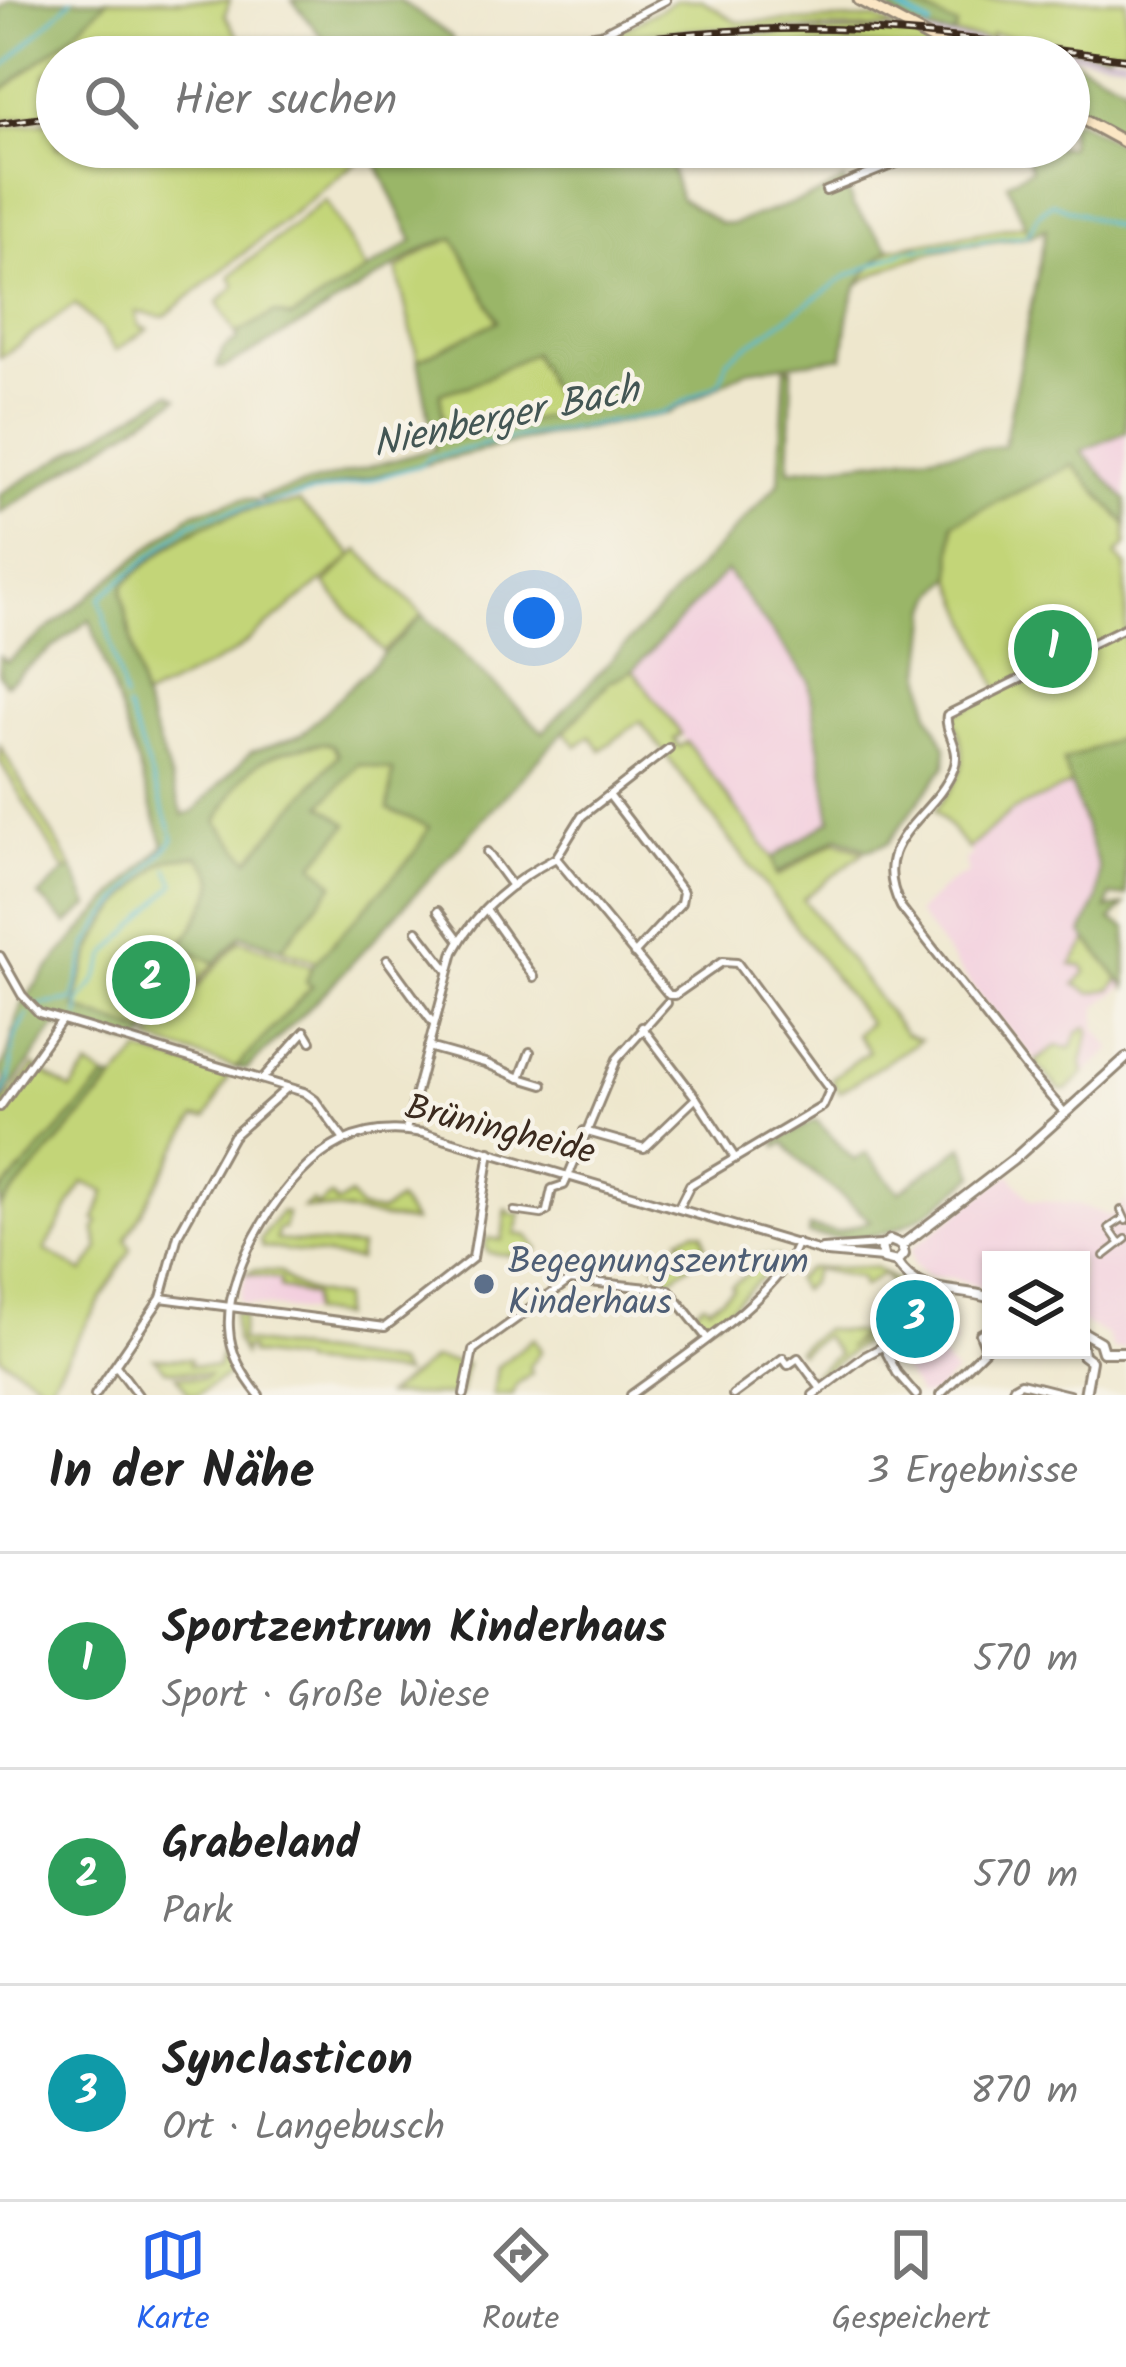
<!DOCTYPE html>
<html lang="de">
<head>
<meta charset="utf-8">
<style>
  :root { --surface:#fff; --page:#f2f2f2; --text:#222; --muted:#767676; --line:#e0e0e0; --accent:#2563eb }
  body { margin:0; font-family:Kalam,sans-serif; background:var(--page); color:var(--text) }
  .controls { position:absolute; right:36px; bottom:36px; display:grid; overflow:hidden; border-radius:0px; box-shadow:0 3px 9px #0004 }
  .controls button { width:108px; height:108px; display:grid; place-items:center; padding:0; border:0; border-bottom:3px solid var(--line); background:var(--surface); color:var(--text); font:60px sans-serif }
  .you { position:absolute; left:534px; top:618px; width:42px; height:42px; margin:-30px; border:9px solid #fff; border-radius:50%; background:#1a73e8; box-shadow:0 0 0 18px #1a73e833 }
  .badge { display:grid; place-items:center; width:78px; height:78px; border-radius:50%; background:var(--accent); color:#fff; font-size:39px; font-weight:700 }
  .pin { position:absolute; translate:-50% -50%; border:6px solid #fff; box-shadow:0 3px 12px #0006 }
  .list { margin:0; padding:0; list-style:none }
  h2 { display:flex; justify-content:space-between; align-items:center; height:156px; margin:0; padding:0 48px; font-size:51px }
  h2 small { font-size:39px; font-weight:400; color:var(--muted) }
  .list li { display:grid; grid-template-columns:78px 1fr auto; gap:36px; align-items:center; box-sizing:border-box; height:216px; padding:0 48px; border-top:3px solid var(--line) }
  .list b { display:block; font-size:45px; white-space:nowrap }
  .list p { margin:0; font-size:39px; white-space:nowrap; color:var(--muted) }
  .list em { font-size:39px; font-style:normal; color:var(--muted) }
  .icon { flex:none; width:66px; height:66px; fill:none; stroke:currentColor; stroke-width:2; stroke-linecap:round; stroke-linejoin:round }
  .map { position:relative; flex:none; width:1126px; height:1395px; overflow:hidden }
  .search { position:absolute; background:var(--surface); box-shadow:0 3px 9px #0004; left:36px; right:36px; top:36px; height:132px; display:flex; align-items:center; gap:30px; box-sizing:border-box; padding:0 42px; border-radius:66px; color:var(--muted); font-size:45px }
  .sheet { height:804px; background:var(--surface) }
  nav { display:flex; justify-content:space-around; align-items:center; box-sizing:border-box; height:168px; border-top:3px solid var(--line); background:var(--surface); font-size:33px; color:var(--muted) }
  nav a { display:grid; justify-items:center; gap:6px }
  nav .on { color:var(--accent) }
  .map>svg:first-child { display:block }
</style>
</head>
<body>
<div class="map">
<svg width="1126" height="1395" viewBox="0 0 1126 1395">
  <rect width="100%" height="100%" fill="#f7f3e8"/>
  <filter id="ink" filterUnits="userSpaceOnUse"><feTurbulence type="fractalNoise" baseFrequency=".00833" numOctaves="2"/><feDisplacementMap in="SourceGraphic" scale="24" xChannelSelector="R" yChannelSelector="G"/><feConvolveMatrix kernelMatrix="1 2 1 2 8 2 1 2 1" color-interpolation-filters="sRGB"/></filter>
  <filter id="wash" filterUnits="userSpaceOnUse"><feTurbulence type="fractalNoise" baseFrequency=".004" numOctaves="4" result="noise"/><feDisplacementMap in="SourceGraphic" scale="48" xChannelSelector="R" yChannelSelector="G"/><feGaussianBlur stdDeviation="2.7" result="paint"/><feColorMatrix in="noise" values="0 0 0 0 0 0 0 0 0 0 0 0 0 0 0 0 0 1.4 0 .05"/><feComposite in="paint" operator="in"/></filter>
  <g filter="url(#wash)">
    <rect width="100%" height="100%" fill="#eee7cd"/>
    <g fill="#f3cfde">
      <path d="M1126 432V500L1080 451Z"/>
      <path d="M727 571 809 681 831 820 773 858 633 670Z"/>
      <path d="M1072 784 1099 868 1098 898 1082 933 1124 986 1097 1006 1096 1027 1112 1049 1069 1089 1062 1091 979 995 917 913 947 884 968 873 965 861 972 855 968 849 1012 811Z"/>
      <path d="M1010 1174 1030 1200 1075 1204 1111 1216 1126 1200V1349H1113L1106 1334 1081 1322V1260H991V1290L952 1278 927 1276 913 1264 911 1249Z"/>
      <path d="M246 1274 281 1279 313 1296 311 1312 242 1303 239 1299Z"/>
      <path d="M938 1323 956 1343 939 1353 955 1373 933 1395H919L890 1349Z"/>
    </g>
    <path fill="#cfbdce" d="M828 26 991 39 1126 55V62L870 32 699 35 527 57H470L697 29Z"/>
    <g fill="#c3d578" stroke="#7f804b" stroke-width="3" fill-rule="evenodd">
      <path d="M108 0H230L225 15 240 40 233 48 239 57H213L191 49 174 57H57V68L46 74 47 88 57 89V113L0 121V92L65 41Z"/>
      <path d="M677 0H702L737 22 876 19 896 28 697 29 596 38 634 24Z"/>
      <path d="M904 0H1126V50L1108 48V53L1037 44 1036 39 992 34 991 39 952 35 956 26Z"/>
      <path d="M870 32 917 36 955 57 867 45 637 50 627 44 699 35Z"/>
      <path d="M57 121V147H375L164 317 136 312 139 326 148 329 115 351 102 330 75 304 0 358V128Z"/>
      <path d="M325 200 367 272 291 318 274 313 236 334 218 302 235 286 230 276Z"/>
      <path d="M1025 225 1030 236C965 246 914 248 857 285L865 270 890 249Z"/>
      <path d="M455 238 499 322 418 360 397 270 429 248Z"/>
      <path d="M533 353 564 413 446 440 440 393 469 386Z"/>
      <path d="M1073 465 1126 524V545L1116 555 1126 566V735L1064 761 1072 784 1012 811 968 849 935 810C967 769 969 763 953 715L999 692 952 577 953 523Z"/>
      <path d="M299 502 351 553V558L232 654 143 699 122 593 123 585C166 546 196 523 253 509 267 505 284 506 299 502Z"/>
      <path d="M359 550 423 615 383 652 325 584Z"/>
      <path d="M633 670 681 734 674 739 679 747 687 742 773 858 778 876 836 841 864 852 803 899 905 1034 920 1040 840 1092 831 1079 869 1051 856 1034 869 1023 640 721 601 750 590 736 577 746 565 732 609 682Z"/>
      <path d="M324 743 333 745 339 755 249 861 217 822C245 764 259 753 324 743Z"/>
      <path d="M0 746 73 869 65 871 0 761Z"/>
      <path d="M359 763 394 771 430 827 415 853 317 962 281 949 334 884 313 865 321 806Z"/>
      <path d="M199 856 211 870 215 886 187 939 189 947 215 963 147 1034 75 1008C91 934 105 917 160 865L171 859Z"/>
      <path d="M240 940 312 966 306 982 313 986 236 1068 149 1040Z"/>
      <path d="M1088 940 1119 979 1111 989 1091 993 1075 984 1086 972 1083 966 1071 965Z"/>
      <path d="M1086 1027 1090 1030 1082 1063 1084 1073 1068 1090H1060L1035 1062 1056 1046 1071 1048 1078 1032Z"/>
      <path d="M140 1052 229 1076 207 1118H195L126 1239 131 1249 48 1388 0 1357V1207ZM83 1182 105 1192 95 1220 99 1222 95 1230 99 1248 83 1272 45 1250Z"/>
      <path d="M34 1066 71 1090 88 1067 106 1078 0 1193V1109Z"/>
      <path d="M350 1195 360 1209 381 1212 398 1200 414 1222C376 1219 342 1207 303 1208L312 1201 317 1206 331 1196 337 1204Z"/>
      <path d="M506 1209 512 1215 521 1214 515 1234 528 1236 538 1249 527 1257 489 1253 485 1247 487 1238 502 1240Z"/>
      <path d="M281 1212 287 1213 284 1229H278L276 1240 360 1247 358 1260 262 1247 260 1240Z"/>
      <path d="M696 1231 703 1233 705 1246 693 1257 695 1261 668 1281 652 1260 655 1258 665 1269 682 1257 672 1243 677 1246 682 1242 679 1238Z"/>
      <path d="M760 1255 778 1257 779 1261 715 1321H700L693 1311 704 1303 709 1307 733 1289 731 1286 757 1267Z"/>
      <path d="M875 1267 930 1304 914 1309 900 1294 909 1312 890 1320 876 1300H889L898 1293 883 1273 863 1287 860 1278 815 1269 810 1283 801 1290 795 1280 808 1268Z"/>
      <path d="M254 1270 281 1272C293 1292 321 1294 342 1298L341 1316 311 1312 312 1296 280 1287V1279L246 1274Z"/>
      <path d="M234 1313 244 1315 240 1341 396 1364 403 1374 301 1364V1361L250 1354V1348H244L243 1354 235 1340Z"/>
      <path d="M882 1321 883 1327 816 1378 813 1374 838 1354 824 1336 800 1353 797 1350 824 1329 862 1333 847 1348Z"/>
      <path d="M534 1338 541 1351 529 1367 532 1373 516 1385 513 1395H493L497 1367Z"/>
      <path d="M221 1352 232 1372 197 1395 188 1393 177 1376 204 1379 209 1375 166 1370 154 1358 190 1359V1365L217 1367Z"/>
      <path d="M433 1359 466 1364 460 1395H386Z"/>
    </g>
    <g fill="#9ab668" stroke="#6a7043" stroke-width="3" fill-rule="evenodd">
      <path d="M10 0H108L65 41 0 92V9Z"/>
      <path d="M292 0H399L451 36 456 48 454 52 409 57H338Z"/>
      <path d="M890 0H904L957 26 956 31 952 35C928 32 901 27 887 6Z"/>
      <path d="M1069 58 1126 86V138L1069 107Z"/>
      <path d="M1077 120 1126 148V432L1081 451 1126 500V524L1073 465 953 523 952 577 935 595 930 608 923 670 929 714 946 747 945 766 888 843 868 850 838 837 776 874 773 858 831 820 809 681 726 571 633 670 609 682 329 988 247 1069 236 1068 312 986 306 982 312 966 414 854 429 827 388 809 393 771 359 764 322 805 348 824 314 864 334 884 281 949 241 935 215 963 178 945C189 938 213 894 214 883 214 871 205 864 198 856L171 859 160 865C106 917 91 934 75 1008L147 1034 139 1046 56 1026 0 1103V1088L5 1081 0 1069C14 1051 11 1020 25 1000 64 943 117 894 164 845L90 619 6 684 0 675V656L7 662 194 512 246 498 255 500 261 506C193 525 175 538 124 584L122 593 143 699 183 815 193 812 251 752 301 735 423 615 543 732 779 483 785 368H792L789 470 1004 446 1046 229 1030 236 1007 183 1031 169 1022 147H1069V123ZM324 743 333 745 338 755 249 860 217 822C245 764 260 753 324 743Z"/>
      <path d="M390 147H665L680 198 720 223 733 224 822 193 844 180 853 206 890 249C847 284 850 305 843 357L747 370 669 413 542 436 265 503 259 497 435 449 418 360 498 321 454 238 428 246 308 321 223 368 217 367 223 349 238 339 236 334 274 313 291 318 413 241 375 160ZM533 353 563 413 446 440 440 393 469 386Z"/>
      <path d="M170 393 178 398 0 513V494Z"/>
      <path d="M1126 735V896H1110L1107 909 1124 905 1111 920 1126 928V987L1082 933 1098 898 1099 868 1063 761Z"/>
      <path d="M73 869 89 906 67 924 39 896 65 871Z"/>
      <path d="M106 1078 114 1079 0 1207V1193Z"/>
      <path d="M816 1120 854 1160 866 1153 899 1192 963 1146 975 1175C921 1222 882 1249 808 1234L809 1227 837 1232 870 1221C840 1191 809 1176 785 1143L778 1147 775 1142Z"/>
    </g>
    <g fill="none" stroke-linecap="round" stroke-linejoin="round">
      <g stroke="#55bcd3" stroke-width="3">
        <path d="M0 70 72 0"/>
        <path d="M125 700 100 598 191 523 216 514 363 482 420 465 429 458 511 438 663 413 720 382 728 359 847 276 905 251 1028 235 1038 215 1052 203 1126 231"/>
        <path d="M39 1005 73 1000 88 944 103 920 174 839 127 708"/>
        <path d="M79 1017V1002L96 981 107 954 175 884 168 868"/>
        <path d="M0 1098C22 1066 0 1051 28 1014"/>
      </g>
      <path stroke="#55bcd3" stroke-width="6" d="M892 4 930 26"/>
    </g>
  </g>
  <g filter="url(#ink)">
    <g fill="none" stroke-linecap="round" stroke-linejoin="round">
      <g stroke="#948876" stroke-width="10">
        <g id="pedestrian">
          <path d="M1121 1210 1126 1221"/>
          <path d="M514 1211 542 1215 547 1211"/>
          <path d="M1120 1244 1109 1228 1124 1218"/>
          <path d="M1104 1256 1126 1239"/>
        </g>
      </g>
      <g stroke="#948876" stroke-width="12">
        <g id="minor">
          <path d="M469 53 601 34 666 0"/>
          <path d="M826 191 917 155 966 158 995 147"/>
          <path d="M669 748 582 816 556 858 669 995H675L722 962 737 963 830 1090 823 1106 690 1185 679 1207"/>
          <path d="M609 795 683 892 681 903 634 954"/>
          <path d="M487 852 512 886"/>
          <path d="M486 909 534 977"/>
          <path d="M438 911 460 941"/>
          <path d="M417 931 448 971"/>
          <path d="M0 956 22 995 39 1013 304 1092 315 1100 344 1140"/>
          <path d="M387 960 433 1023"/>
          <path d="M642 1027 696 1098 735 1158"/>
          <path d="M428 1047 485 1063 520 1078 530 1052"/>
          <path d="M520 1078 543 1085"/>
          <path d="M262 1079 305 1031 311 1041"/>
          <path d="M0 1107 61 1021"/>
          <path d="M1065 1113 1029 1072 901 907C866 839 934 820 954 768 962 747 944 733 947 715L1126 627"/>
          <path d="M406 1130 454 952C475 911 515 879 556 858"/>
          <path d="M584 1131 644 1148 696 1098"/>
          <path d="M547 1211 552 1189 564 1185 569 1174 617 1059 667 1003"/>
          <path d="M822 1249 880 1245"/>
          <path d="M161 1298 385 1327 473 1258 490 1152"/>
          <path d="M883 1346 897 1373 916 1395"/>
          <path d="M117 1367 138 1395"/>
          <path d="M95 1395 161 1298 178 1235 233 1136 287 1088"/>
          <path d="M259 1395C243 1375 230 1354 229 1328 225 1267 286 1169 341 1142 367 1129 394 1128 423 1133L827 1253 882 1258"/>
          <path d="M464 1395 473 1350 570 1280 669 1290 707 1338"/>
          <path d="M631 1395C676 1361 780 1296 797 1243"/>
          <path d="M733 1395 783 1358 788 1365 798 1358 821 1389"/>
          <path d="M813 1395 865 1356 929 1322 939 1304 940 1290"/>
          <path d="M940 1395 986 1349 980 1334 991 1328"/>
          <path d="M1010 1395 1014 1387 1021 1383 1069 1395"/>
        </g>
      </g>
      <g stroke="#948876" stroke-width="14">
        <g id="tertiary">
          <path d="M897 1262 904 1254 902 1245 1013 1160 1126 1058"/>
          <path d="M897 1262C919 1298 956 1286 991 1298"/>
          <path d="M897 1262 884 1259 881 1247 890 1240 902 1245"/>
          <path d="M1081 1331 1100 1342 1103 1352"/>
          <path d="M1081 1342 1083 1355 1091 1361 1085 1395"/>
          <path d="M1104 1352H1126"/>
        </g>
      </g>
      <g stroke="#948876" stroke-width="15">
        <g id="secondary">
          <path d="M859 0 965 57"/>
          <path d="M1069 112 1126 143"/>
        </g>
      </g>
      <use href="#pedestrian" stroke="#fff" stroke-width="4.5"/>
      <use href="#minor" stroke="#fff" stroke-width="6"/>
      <use href="#tertiary" stroke="#fff" stroke-width="8"/>
      <use href="#secondary" stroke="#fbe6c4" stroke-width="9"/>
      <g stroke="#3b2a1e" stroke-width="8">
        <g id="rail">
          <path d="M492 57C605 42 718 26 832 29 931 31 1029 47 1126 59"/>
          <path d="M0 124 57 116"/>
        </g>
      </g>
      <use href="#rail" stroke="#f7f3e8" stroke-width="3" stroke-dasharray="9" stroke-linecap="butt"/>
    </g>
  </g>
  <circle fill="#5c6f8a" stroke="#f7f3e8" stroke-width="4.5" cx="484" cy="1284" r="12"/>
  <g text-anchor="middle" dominant-baseline="central" stroke-width="9" stroke-linejoin="round" paint-order="stroke">
    <g font-size="36" fill="#3b2a1e" stroke="#f7f3e8">
      <text transform="translate(500 1131) rotate(14)">Brüningheide</text>
    </g>
    <g font-size="36" fill="#4e5e75" stroke="#f7f3e8" text-anchor="start">
      <text x="508" y="1263">Begegnungszentrum<tspan x="508" dy="41">Kinderhaus</tspan></text>
    </g>
    <g font-size="39" font-style="italic" fill="#435654" stroke="#f7f3e8">
      <text transform="translate(506 419) rotate(-12)">Nienberger Bach</text>
    </g>
  </g>
</svg>
<div class="controls">
<button><svg class="icon" aria-label="layers" viewBox="0 0 24 24"><path d="M12 4l9 5-9 5-9-5zM3 14l9 5 9-5"/></svg></button>
</div>
<div class="you"></div>
<div class="pin badge" style="left:1053px;top:649px;background:#2e9e5b">1</div>
<div class="pin badge" style="left:151px;top:980px;background:#2e9e5b">2</div>
<div class="pin badge" style="left:915px;top:1319px;background:#0f9aa8">3</div>
<div class="search"><svg class="icon" aria-label="search" viewBox="0 0 24 24"><circle cx="10" cy="10" r="6"/><path d="M15 15l6 6"/></svg>Hier suchen</div>
</div>
<section class="sheet">
<h2>In der Nähe<small>3 Ergebnisse</small></h2>
<ul class="list">
<li><span class="badge" style="background:#2e9e5b">1</span><div><b>Sportzentrum Kinderhaus</b><p>Sport · Große Wiese</p></div><em>570 m</em></li>
<li><span class="badge" style="background:#2e9e5b">2</span><div><b>Grabeland</b><p>Park</p></div><em>570 m</em></li>
<li><span class="badge" style="background:#0f9aa8">3</span><div><b>Synclasticon</b><p>Ort · Langebusch</p></div><em>870 m</em></li>
</ul>
</section>
<nav>
<a class="on"><svg class="icon" aria-label="map" viewBox="0 0 24 24"><path d="M3 6l6-2 6 2 6-2v14l-6 2-6-2-6 2zM9 4v14M15 6v14"/></svg>Karte</a>
<a><svg class="icon" aria-label="directions" viewBox="0 0 24 24"><path d="M12 3l9 9-9 9-9-9zM9 14v-3h6M13 9l2 2-2 2"/></svg>Route</a>
<a><svg class="icon" aria-label="saved" viewBox="0 0 24 24"><path d="M7 4h10v16l-5-4-5 4z"/></svg>Gespeichert</a>
</nav>
</body>
</html>
